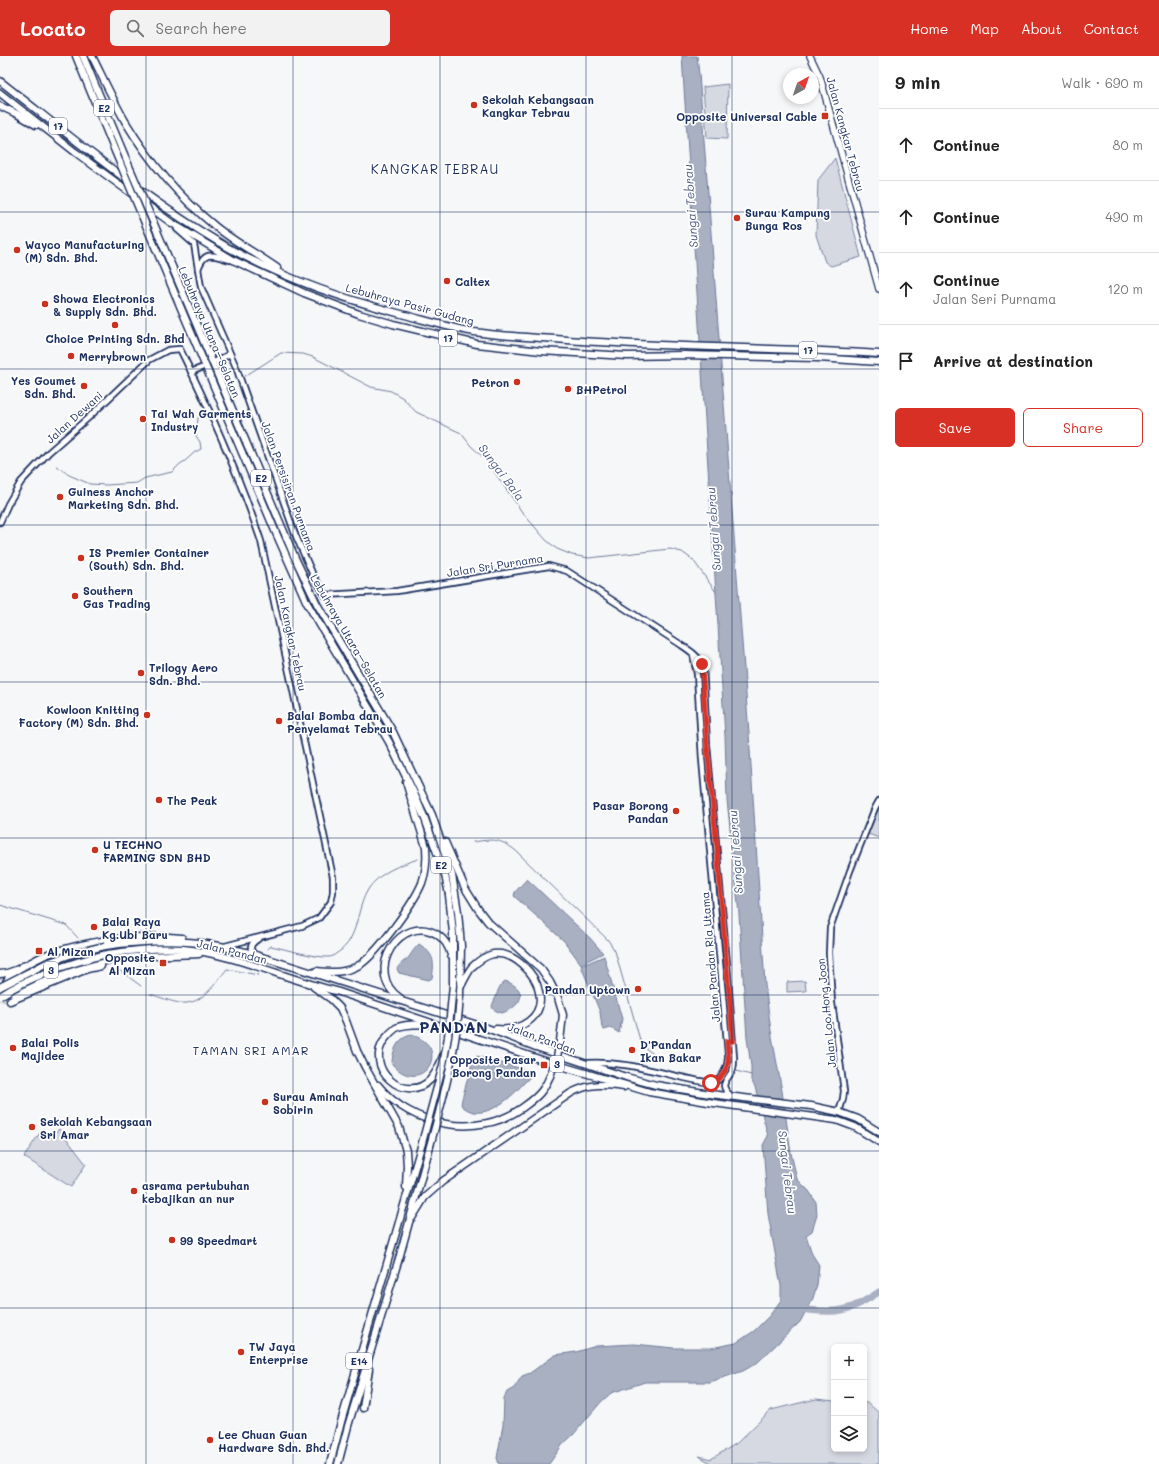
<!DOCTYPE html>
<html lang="en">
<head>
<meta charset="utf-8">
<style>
  :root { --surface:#fff; --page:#f2f2f2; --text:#222; --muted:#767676; --line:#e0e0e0; --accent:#d93025 }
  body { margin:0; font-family:Mali,sans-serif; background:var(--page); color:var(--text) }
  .controls { position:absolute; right:12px; bottom:12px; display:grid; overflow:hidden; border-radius:6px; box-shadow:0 2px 6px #0003 }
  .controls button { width:36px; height:36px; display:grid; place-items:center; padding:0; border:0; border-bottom:1px solid var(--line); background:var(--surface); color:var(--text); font:20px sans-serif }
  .compass { position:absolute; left:783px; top:12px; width:36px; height:36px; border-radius:50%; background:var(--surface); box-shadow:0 2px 6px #0003; rotate:40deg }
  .stop { position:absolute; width:12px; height:12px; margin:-9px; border:3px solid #d93025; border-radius:50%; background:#fff }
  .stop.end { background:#d93025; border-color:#fff; box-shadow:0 1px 4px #0008 }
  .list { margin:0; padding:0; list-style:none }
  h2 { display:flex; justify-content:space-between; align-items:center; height:52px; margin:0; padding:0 16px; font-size:17px }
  h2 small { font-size:13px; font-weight:400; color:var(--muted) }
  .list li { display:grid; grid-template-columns:26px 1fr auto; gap:12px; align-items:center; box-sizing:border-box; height:72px; padding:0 16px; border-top:1px solid var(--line) }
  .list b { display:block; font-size:15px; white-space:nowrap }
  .list p { margin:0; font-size:13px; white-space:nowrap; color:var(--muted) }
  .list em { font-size:13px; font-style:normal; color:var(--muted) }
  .actions { display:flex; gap:8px; padding:12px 16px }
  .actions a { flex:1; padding:9px 0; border:1px solid var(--accent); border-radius:6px; text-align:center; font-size:14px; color:var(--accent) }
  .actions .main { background:var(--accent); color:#fff }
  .icon { flex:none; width:22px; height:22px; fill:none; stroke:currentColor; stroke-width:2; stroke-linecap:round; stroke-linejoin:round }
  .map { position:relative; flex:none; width:879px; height:1408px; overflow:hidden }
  header { display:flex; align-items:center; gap:24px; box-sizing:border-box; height:56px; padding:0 20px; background:var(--accent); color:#fff }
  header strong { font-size:19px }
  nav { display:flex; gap:22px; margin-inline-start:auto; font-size:14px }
  .search { width:280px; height:36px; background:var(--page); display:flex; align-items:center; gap:10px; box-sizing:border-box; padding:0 14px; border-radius:6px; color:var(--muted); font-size:15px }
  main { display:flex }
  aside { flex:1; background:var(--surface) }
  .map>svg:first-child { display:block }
</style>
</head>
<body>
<header>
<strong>Locato</strong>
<div class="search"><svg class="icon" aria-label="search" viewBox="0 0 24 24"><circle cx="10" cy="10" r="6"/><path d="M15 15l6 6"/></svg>Search here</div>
<nav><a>Home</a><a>Map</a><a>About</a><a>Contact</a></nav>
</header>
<main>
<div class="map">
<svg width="879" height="1408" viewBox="0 0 879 1408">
  <rect width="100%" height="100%" fill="#f6f7f9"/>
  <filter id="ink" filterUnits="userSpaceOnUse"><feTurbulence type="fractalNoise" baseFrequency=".025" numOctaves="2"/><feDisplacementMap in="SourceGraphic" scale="8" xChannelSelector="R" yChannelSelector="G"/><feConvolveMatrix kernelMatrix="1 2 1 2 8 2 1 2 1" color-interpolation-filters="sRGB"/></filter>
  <g filter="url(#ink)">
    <g fill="#d6d9e2" stroke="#7884a0">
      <path d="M728 28 727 83 707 82 703 31Z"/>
      <path d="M835 102 861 201 831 210 825 206 816 179 818 124Z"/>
      <path d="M879 750V782L868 778Z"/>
      <path d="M805 925 806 935 787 936V926Z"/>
      <path d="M59 1073 86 1108 71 1131 24 1101 41 1075 51 1082Z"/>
      <path d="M816 1343 834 1345V1393H864V1347H868L879 1357V1408H712L699 1400 711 1403 737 1387 771 1354Z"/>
    </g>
    <g fill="#a9b0c1" stroke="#707c99">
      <path d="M682 0H697L699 18 749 678 765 929 771 975 782 1035 791 1097 797 1123 809 1135 816 1146 817 1159 812 1175 806 1179 812 1198 819 1209 817 1229 813 1242 800 1266 757 1307 743 1315 710 1326H645L611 1337 601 1346 573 1379 563 1388 549 1408H499L497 1402 503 1369 504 1342 507 1336 514 1332 522 1320 530 1317 555 1299 576 1296 596 1290 634 1288 674 1292H711L736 1287 754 1275 770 1259 781 1244V1230L768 1158 763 1089 768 1080 755 1031 751 1024V1010L747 982 739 858 727 744 725 680Z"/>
      <path d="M527 823 590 882 603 897 581 908 564 885 514 840 515 836Z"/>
      <path d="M419 888C434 898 435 905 432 922L429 924 399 917 397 913C401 906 404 906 409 901 412 896 415 892 419 888Z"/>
      <path d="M604 900 622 963 619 977 611 972 604 974 602 972 600 956 581 910Z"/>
      <path d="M505 925C529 933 523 950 502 957 489 953 491 951 496 941 498 934 499 930 505 925Z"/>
      <path d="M411 979C454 990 422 1042 392 1008 392 996 397 982 411 979Z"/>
      <path d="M477 1000 533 1016C531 1021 527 1024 523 1028 510 1043 481 1069 461 1049L462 1043 472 1007Z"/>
    </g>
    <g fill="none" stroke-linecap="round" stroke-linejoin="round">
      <g stroke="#707c99" stroke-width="1">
        <path d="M245 320 281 297 303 298 313 301 371 331 391 335 403 342 416 356 461 377 471 390 486 404 522 456 546 484 557 493 572 499 589 502 670 493 682 496 693 504 716 536"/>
        <path d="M57 410 69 419 90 428 106 429 137 427 145 422 172 416 180 408 185 405 195 396 201 393 200 386 196 380 198 362 201 358"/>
        <path d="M473 786C494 783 498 782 515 794L608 884 615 895 640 984 645 992 662 1004"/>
        <path d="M0 849 66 869 78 882"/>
        <path d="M268 893 271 890C285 893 316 902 329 901 332 901 334 899 337 897 360 883 355 853 369 832 380 816 400 809 418 803"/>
        <path d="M115 911 141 930"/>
        <path d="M150 938C160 941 171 946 181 947 203 949 215 927 227 913L258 919"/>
        <path d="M736 1015 751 1019"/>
      </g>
      <path stroke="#a9b0c1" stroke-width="7" d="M798 1253C812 1254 828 1257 842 1254 856 1251 868 1243 879 1236"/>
      <path stroke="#cacfda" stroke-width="6" stroke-dasharray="6 3" stroke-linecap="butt" d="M0 942 10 945"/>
      <g stroke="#1b2f5e" stroke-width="8">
        <g id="minor">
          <path d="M177 173 194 188 201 231 236 311 295 478 313 519 325 539 397 535 549 510 567 515 680 588C689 594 697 599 703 608L707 689 727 907 734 1002C734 1006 734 1009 733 1013 727 1026 717 1028 732 1041"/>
          <path d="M198 213C205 193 214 200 230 204"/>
          <path d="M216 305 230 298"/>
          <path d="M191 316 201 312"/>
          <path d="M0 466 8 448 21 426 49 396 88 362 149 304 168 294 180 293C211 356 239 419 261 485L333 821V836L331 846 319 862 302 870 225 890"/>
          <path d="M254 899C249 892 250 888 258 883"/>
          <path d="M587 1007C629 1004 669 1021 711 1027 723 1025 729 1009 728 998L702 703 697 618 693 598"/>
          <path d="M839 1056 843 1043 844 1035 832 947 829 897 830 872 850 815 875 752 879 745"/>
        </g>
      </g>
      <g stroke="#1b2f5e" stroke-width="8">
        <path id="major" d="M810 0 820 21 879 233"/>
      </g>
      <g stroke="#1b2f5e" stroke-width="9">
        <g id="highway">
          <path d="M76 0 115 95"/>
          <path d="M83 0 126 103"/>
          <path d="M92 0C103 22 113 44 125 65 149 105 180 142 216 171 235 186 257 198 277 212"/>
          <path d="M0 25C74 83 146 144 227 191 282 222 343 243 405 259 428 265 451 272 474 276 501 280 528 281 555 283 663 292 771 291 879 298"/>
          <path d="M0 37 75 96 170 166 235 205 304 237 359 258 393 268 477 288 541 295 627 300 684 299 818 302 879 306"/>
          <path d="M0 50 17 58 36 69"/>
          <path d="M145 167 276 477 307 547 389 686 413 735 425 763 445 819 449 839 453 877V929"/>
          <path d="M157 175 295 502 317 548 393 676 432 759 452 819 458 856 461 890 460 939"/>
          <path d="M445 786 465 832 478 853 488 866 541 913 550 926 558 942 563 959 560 985"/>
          <path d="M105 890C141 885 178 883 213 889 224 890 235 894 246 896L487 972 536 991 626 1021 656 1029 710 1038 811 1050 839 1056 858 1063 879 1076"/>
          <path d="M107 898C132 894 157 891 183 893 235 898 285 923 336 935L548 1006 649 1036 714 1047 836 1064 855 1071 879 1086"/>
          <path d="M23 910C16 915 0 924 8 935 9 936 11 938 13 938 17 939 21 936 24 934 39 927 54 921 69 915 110 899 155 900 199 898"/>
          <path d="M316 915C332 917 347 917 361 908 378 896 414 847 422 827 426 816 427 803 426 791L406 726"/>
          <path d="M0 918C17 917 32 904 48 898 92 884 136 878 182 882"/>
          <path d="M314 931 331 943 340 952 346 965 357 995 365 1011 399 1071 406 1095 407 1110 406 1131"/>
          <path d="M460 932C464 925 467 917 472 911 478 905 485 900 493 898 513 895 536 917 539 936 545 962 519 976 496 973"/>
          <path d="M400 942C362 917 401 855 438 879 445 884 449 891 451 899"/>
          <path d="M10 945 87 913 101 910"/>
          <path d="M433 968C421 969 406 967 396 972 392 975 388 979 385 983 363 1012 405 1049 430 1024 436 1017 440 1009 443 1000"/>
          <path d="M378 1029C411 1071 478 1083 522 1052 529 1047 538 1041 543 1033 546 1029 548 1024 550 1020"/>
          <path d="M412 1162 425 1141 443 1125 571 1037C590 1027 604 1028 624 1031"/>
          <path d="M363 1352 369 1313"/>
          <path d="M330 1408 341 1366 422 1087"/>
          <path d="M338 1408 348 1370 400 1199 430 1090"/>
        </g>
      </g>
      <use href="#minor" stroke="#fff" stroke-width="4.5"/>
      <use href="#major" stroke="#fff" stroke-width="5.5"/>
      <use href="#highway" stroke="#fff" stroke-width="6"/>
      <g stroke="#1b2f5e" stroke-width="9" stroke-linecap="butt">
        <g id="highway-bridge">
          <path d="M115 95 145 167"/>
          <path d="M126 103 157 175"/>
          <path d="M0 931 47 907 75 897 105 890"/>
          <path d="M0 940C33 919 69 907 107 898"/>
          <path d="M550 1020 557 1001 560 985"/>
          <path d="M422 1087 443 1009 448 981 453 929"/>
          <path d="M430 1090C444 1039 457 992 460 939"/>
        </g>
      </g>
      <use href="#highway-bridge" stroke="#fff" stroke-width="6"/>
    </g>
  </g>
  <g fill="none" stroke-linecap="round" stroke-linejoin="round" filter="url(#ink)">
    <path stroke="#d93025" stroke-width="5" d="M702 608 707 689 717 792 733 985H727C727 992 729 999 728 1005 727 1014 720 1025 711 1027"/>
  </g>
  <path fill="none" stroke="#1b2f5e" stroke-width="1" stroke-opacity="0.55" d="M146 0V1408M293 0V1408M440 0V1408M586 0V1408M732 0V1408M0 156H879M0 313H879M0 469H879M0 626H879M0 782H879M0 939H879M0 1095H879M0 1252H879"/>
  <g fill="#c8321e" stroke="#fff" stroke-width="1.5">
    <circle cx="474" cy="49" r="4"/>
    <rect x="821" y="56" width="8" height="8" rx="2"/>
    <circle cx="737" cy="162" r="4"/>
    <circle cx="17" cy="194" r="4"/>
    <circle cx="447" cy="225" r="4"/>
    <circle cx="45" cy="248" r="4"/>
    <circle cx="115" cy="269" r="4"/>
    <circle cx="71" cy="300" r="4"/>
    <circle cx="517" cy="326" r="4"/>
    <circle cx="84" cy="330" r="4"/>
    <circle cx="568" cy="333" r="4"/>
    <circle cx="143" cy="363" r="4"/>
    <circle cx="60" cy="441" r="4"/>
    <circle cx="81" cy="502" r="4"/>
    <circle cx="75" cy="540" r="4"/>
    <circle cx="141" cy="617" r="4"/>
    <circle cx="147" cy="659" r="4"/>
    <circle cx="279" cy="665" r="4"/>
    <circle cx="159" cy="744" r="4"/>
    <circle cx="676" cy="755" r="4"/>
    <circle cx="95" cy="794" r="4"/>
    <circle cx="94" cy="871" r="4"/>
    <rect x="35" y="891" width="8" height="8" rx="2"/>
    <rect x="159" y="903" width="8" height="8" rx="2"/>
    <circle cx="638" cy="933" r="4"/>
    <circle cx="13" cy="992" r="4"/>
    <circle cx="632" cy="994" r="4"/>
    <rect x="540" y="1005" width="8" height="8" rx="2"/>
    <circle cx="265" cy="1046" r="4"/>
    <circle cx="32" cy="1071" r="4"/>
    <circle cx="134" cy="1135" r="4"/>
    <circle cx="172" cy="1184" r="4"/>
    <circle cx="241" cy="1296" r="4"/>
    <circle cx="210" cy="1384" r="4"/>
  </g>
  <g text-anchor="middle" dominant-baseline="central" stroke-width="3.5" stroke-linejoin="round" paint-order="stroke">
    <g fill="#fff" stroke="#5f6d8e" stroke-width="1">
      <rect x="94" y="44" width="20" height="16" rx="3"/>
      <rect x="49" y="62" width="18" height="16" rx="3"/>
      <rect x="439" y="274" width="18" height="16" rx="3"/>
      <rect x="799" y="286" width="18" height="16" rx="3"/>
      <rect x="251" y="414" width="20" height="16" rx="3"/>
      <rect x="431" y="801" width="20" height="16" rx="3"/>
      <rect x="44" y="906" width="14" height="16" rx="3"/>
      <rect x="550" y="1000" width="14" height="16" rx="3"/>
      <rect x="346" y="1297" width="26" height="16" rx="3"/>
    </g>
    <g font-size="10" font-weight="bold" fill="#1b2f5e">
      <text x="104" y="52">E2</text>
      <text x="58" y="70">17</text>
      <text x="448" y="282">17</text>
      <text x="808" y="294">17</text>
      <text x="261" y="422">E2</text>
      <text x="441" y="809">E2</text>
      <text x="51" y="914">3</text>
      <text x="557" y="1008">3</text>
      <text x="359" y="1305">E14</text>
    </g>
    <g font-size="11" font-weight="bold" fill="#1b2f5e" stroke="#fff" text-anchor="start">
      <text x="482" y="43">Sekolah Kebangsaan<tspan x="482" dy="13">Kangkar Tebrau</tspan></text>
      <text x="817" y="60" text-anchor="end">Opposite Universal Cable</text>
      <text x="745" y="156">Surau Kampung<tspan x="745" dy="13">Bunga Ros</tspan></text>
      <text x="25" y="188">Wayco Manufacturing<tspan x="25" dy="13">(M) Sdn. Bhd.</tspan></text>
      <text x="455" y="225">Caltex</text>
      <text x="53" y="242">Showa Electronics<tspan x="53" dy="13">&amp; Supply Sdn. Bhd.</tspan></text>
      <text x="115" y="282" text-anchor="middle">Choice Printing Sdn. Bhd</text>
      <text x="79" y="300">Merrybrown</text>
      <text x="76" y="324" text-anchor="end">Yes Goumet<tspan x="76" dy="13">Sdn. Bhd.</tspan></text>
      <text x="509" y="326" text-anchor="end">Petron</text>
      <text x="576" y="333">BHPetrol</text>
      <text x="151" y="357">Tai Wah Garments<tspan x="151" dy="13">Industry</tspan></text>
      <text x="68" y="435">Guiness Anchor<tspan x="68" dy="13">Marketing Sdn. Bhd.</tspan></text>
      <text x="89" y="496">IS Premier Container<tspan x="89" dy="13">(South) Sdn. Bhd.</tspan></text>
      <text x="83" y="534">Southern<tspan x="83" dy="13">Gas Trading</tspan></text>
      <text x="149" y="611">Trilogy Aero<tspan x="149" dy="13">Sdn. Bhd.</tspan></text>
      <text x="139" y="653" text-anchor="end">Kowloon Knitting<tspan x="139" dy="13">Factory (M) Sdn. Bhd.</tspan></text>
      <text x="287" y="659">Balai Bomba dan<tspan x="287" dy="13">Penyelamat Tebrau</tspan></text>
      <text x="167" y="744">The Peak</text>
      <text x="668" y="749" text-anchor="end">Pasar Borong<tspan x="668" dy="13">Pandan</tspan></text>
      <text x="103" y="788">U TECHNO<tspan x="103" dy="13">FARMING SDN BHD</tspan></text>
      <text x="102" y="865">Balai Raya<tspan x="102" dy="13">Kg.Ubi Baru</tspan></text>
      <text x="47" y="895">Al Mizan</text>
      <text x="155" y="901" text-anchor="end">Opposite<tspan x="155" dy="13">Al Mizan</tspan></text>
      <text x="630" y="933" text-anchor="end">Pandan Uptown</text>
      <text x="21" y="986">Balai Polis<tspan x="21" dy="13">Majidee</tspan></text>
      <text x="640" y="988">D'Pandan<tspan x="640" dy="13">Ikan Bakar</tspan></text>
      <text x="536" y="1003" text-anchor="end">Opposite Pasar<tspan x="536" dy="13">Borong Pandan</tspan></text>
      <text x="273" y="1040">Surau Aminah<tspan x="273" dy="13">Sobirin</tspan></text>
      <text x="40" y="1065">Sekolah Kebangsaan<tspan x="40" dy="13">Sri Amar</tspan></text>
      <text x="142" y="1129">asrama pertubuhan<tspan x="142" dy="13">kebajikan an nur</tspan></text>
      <text x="180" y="1184">99 Speedmart</text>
      <text x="249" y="1290">TW Jaya<tspan x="249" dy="13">Enterprise</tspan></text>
      <text x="218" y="1378">Lee Chuan Guan<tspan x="218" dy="13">Hardware Sdn. Bhd.</tspan></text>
    </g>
    <g font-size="11" fill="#1b2f5e" stroke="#fff">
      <text transform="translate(846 78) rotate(75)">Jalan Kangkar Tebrau</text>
      <text transform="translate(410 248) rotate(15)">Lebuhraya Pasir Gudang</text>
      <text transform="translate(210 276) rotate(67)">Lebuhraya Utara–Selatan</text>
      <text transform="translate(74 361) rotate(-42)">Jalan Dewani</text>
      <text transform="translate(289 430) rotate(70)">Jalan Persisiran Purnama</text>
      <text transform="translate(495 509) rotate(-9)">Jalan Sri Purnama</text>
      <text transform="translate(291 577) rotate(78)">Jalan Kangkar Tebrau</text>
      <text transform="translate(349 580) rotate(60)">Lebuhraya Utara–Selatan</text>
      <text transform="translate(232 895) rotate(14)">Jalan Pandan</text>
      <text transform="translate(710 901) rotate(-95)">Jalan Pandan Ria Utama</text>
      <text transform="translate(826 957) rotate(-96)">Jalan Loo Hong Joon</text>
      <text transform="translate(542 982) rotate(20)">Jalan Pandan</text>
    </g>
    <g font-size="12" font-style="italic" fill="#4d5c81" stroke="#fff">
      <text transform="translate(690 150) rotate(-94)">Sungai Tebrau</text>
      <text transform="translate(502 416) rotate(53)">Sungai Bala</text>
      <text transform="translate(713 473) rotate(-94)">Sungai Tebrau</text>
      <text transform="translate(735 796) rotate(-94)">Sungai Tebrau</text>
      <text transform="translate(788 1116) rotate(83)">Sungai Tebrau</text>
    </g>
    <g font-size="12" letter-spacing="1" fill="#1b2f5e" stroke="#fff">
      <text x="251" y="994">TAMAN SRI AMAR</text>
    </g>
    <g font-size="13" letter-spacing="1" fill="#1b2f5e" stroke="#fff">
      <text x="435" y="112">KANGKAR TEBRAU</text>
    </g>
    <g font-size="15" font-weight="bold" letter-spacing="1" fill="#1b2f5e" stroke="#fff">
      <text x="454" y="971">PANDAN</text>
    </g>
  </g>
</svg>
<div class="controls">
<button>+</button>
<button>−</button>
<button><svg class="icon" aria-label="layers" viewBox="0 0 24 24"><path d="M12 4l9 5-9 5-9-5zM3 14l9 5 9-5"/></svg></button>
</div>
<svg class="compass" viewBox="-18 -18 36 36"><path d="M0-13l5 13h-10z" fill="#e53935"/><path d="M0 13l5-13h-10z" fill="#767676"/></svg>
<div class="stop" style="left:711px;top:1027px"></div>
<div class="stop end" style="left:702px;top:608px"></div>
</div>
<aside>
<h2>9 min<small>Walk · 690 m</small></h2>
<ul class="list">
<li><svg class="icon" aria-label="ahead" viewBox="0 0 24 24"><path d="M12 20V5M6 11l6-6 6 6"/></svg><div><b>Continue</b></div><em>80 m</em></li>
<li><svg class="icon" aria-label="ahead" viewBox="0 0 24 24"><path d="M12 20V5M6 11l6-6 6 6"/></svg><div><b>Continue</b></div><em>490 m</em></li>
<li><svg class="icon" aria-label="ahead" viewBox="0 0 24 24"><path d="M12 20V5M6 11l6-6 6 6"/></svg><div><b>Continue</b><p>Jalan Seri Purnama</p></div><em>120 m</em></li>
<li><svg class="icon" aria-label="arrive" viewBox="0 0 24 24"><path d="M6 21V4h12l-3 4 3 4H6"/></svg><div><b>Arrive at destination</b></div></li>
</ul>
<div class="actions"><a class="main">Save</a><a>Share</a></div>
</aside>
</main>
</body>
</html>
